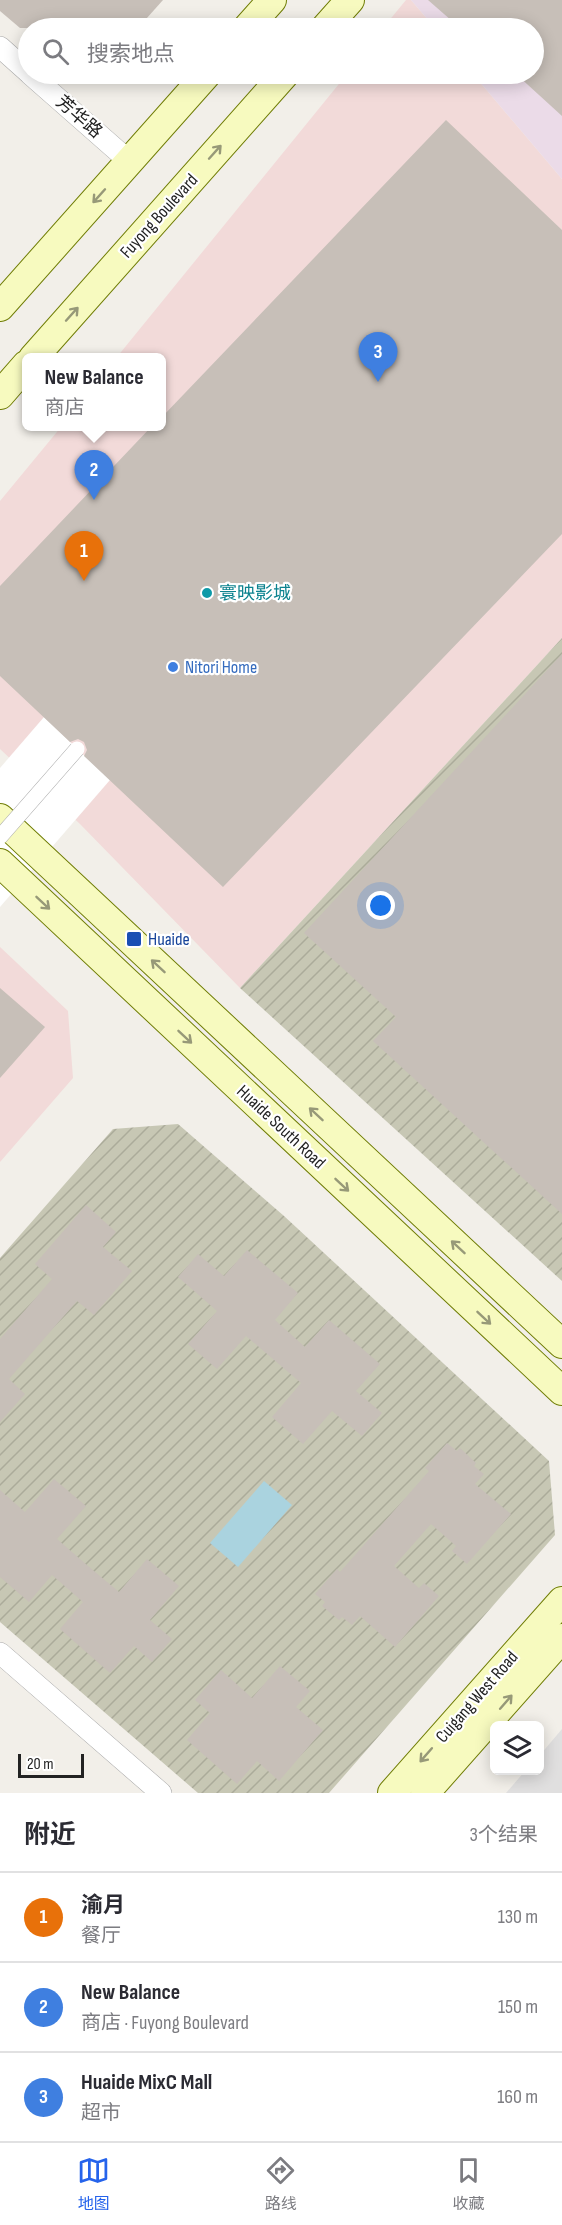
<!DOCTYPE html>
<html lang="zh">
<head>
<meta charset="utf-8">
<style>
  :root { --surface:#fff; --page:#f7f7f7; --text:#2b2b33; --muted:#7c7c81; --line:#e1e1e2; --accent:#2563eb }
  body { margin:0; font-family:"Sofia Sans Condensed","Noto Sans SC",sans-serif; background:var(--page); color:var(--text) }
  .controls { position:absolute; right:18px; bottom:18px; display:grid; overflow:hidden; border-radius:9px; box-shadow:0 3px 15px #0003 }
  .controls button { width:54px; height:54px; display:grid; place-items:center; padding:0; border:0; border-bottom:2px solid var(--line); background:var(--surface); color:var(--text); font:30px sans-serif }
  .scale { position:absolute; left:18px; bottom:15px; width:66px; box-sizing:border-box; padding-left:6px; border:3px solid #222; border-top:0; font-size:16px; line-height:21px; white-space:nowrap; color:#222; -webkit-text-stroke:4px #fff; paint-order:stroke }
  .you { position:absolute; left:381px; top:906px; width:21px; height:21px; margin:-15px; border:4px solid #fff; border-radius:50%; background:#1a73e8; box-shadow:0 0 0 9px #1a73e833 }
  .badge { display:grid; place-items:center; width:39px; height:39px; border-radius:50%; background:var(--accent); color:#fff; font-size:20px; font-weight:700 }
  .pin { position:absolute; translate:-50% -50px; filter:drop-shadow(0 2px 3px #0008) }
  .pin::after { content:''; position:absolute; top:32px; width:21px; height:18px; background:inherit; clip-path:polygon(0 0,100% 0,50% 100%) }
  .popup { position:absolute; left:22px; top:353px; width:144px; height:78px; box-sizing:border-box; display:grid; place-content:center; border-radius:9px; background:var(--surface); filter:drop-shadow(0 2px 4px #0005); font-size:20px; white-space:nowrap; color:var(--muted) }
  .popup b { font-size:22px; color:var(--text) }
  .popup::after { content:''; position:absolute; left:50%; top:100%; margin-left:-12px; border:12px solid transparent; border-top-color:var(--surface) }
  .list { margin:0; padding:0; list-style:none }
  h2 { display:flex; justify-content:space-between; align-items:center; height:78px; margin:0; padding:0 24px; font-size:26px }
  h2 small { font-size:20px; font-weight:400; color:var(--muted) }
  .list li { display:grid; grid-template-columns:39px 1fr auto; gap:18px; align-items:center; box-sizing:border-box; height:90px; padding:0 24px; border-top:2px solid var(--line) }
  .list b { display:block; font-size:22px; white-space:nowrap }
  .list p { margin:0; font-size:20px; white-space:nowrap; color:var(--muted) }
  .list em { font-size:20px; font-style:normal; color:var(--muted) }
  .icon { flex:none; width:33px; height:33px; fill:none; stroke:currentColor; stroke-width:2; stroke-linecap:round; stroke-linejoin:round }
  .map { position:relative; flex:none; width:562px; height:1793px; overflow:hidden }
  .search { position:absolute; background:var(--surface); box-shadow:0 3px 15px #0003; left:18px; right:18px; top:18px; height:66px; display:flex; align-items:center; gap:15px; box-sizing:border-box; padding:0 21px; border-radius:33px; color:var(--muted); font-size:22px }
  .sheet { height:348px; background:var(--surface) }
  nav { display:flex; justify-content:space-around; align-items:center; box-sizing:border-box; height:84px; border-top:2px solid var(--line); background:var(--surface); font-size:16px; color:var(--muted) }
  nav a { display:grid; justify-items:center; gap:3px }
  nav .on { color:var(--accent) }
  .map>svg:first-child { display:block }
</style>
</head>
<body>
<div class="map">
<svg width="562" height="1793" viewBox="0 0 562 1793">
  <defs>
    <pattern id="construction-furrows" width="10" height="10" patternUnits="userSpaceOnUse" patternTransform="scale(1.5)"><rect width="10" height="10" fill="#c7c7b4"/><path d="M-1 1l2-2M0 10L10 0M9 11l2-2" fill="none" stroke="#abab9a"/></pattern>
  </defs>
  <rect width="100%" height="100%" fill="#f2efe9"/>
  <path fill="#e0dfdf" d="M562 1729V1793H506L525 1771 540 1770V1755Z"/>
  <g fill="#f2dad9">
    <path d="M406 0H411L435 28H383Z"/>
    <path d="M347 74H473L562 179V638L240 988 80 824 0 749V501L61 427 162 426V358L117 357Z"/>
    <path d="M0 947 68 1011 73 1078 0 1162Z"/>
  </g>
  <path fill="#ebdbe8" d="M411 0H562V179L473 74H534V28H435Z"/>
  <g fill="url(#construction-furrows)">
    <path d="M562 638V1281L240 988Z"/>
    <path d="M178 1124 284 1216 549 1461 555 1535 329 1793H198L0 1622V1258L113 1129Z"/>
  </g>
  <path fill="#aad3df" d="M264 1481 292 1505 238 1567 210 1543Z"/>
  <path fill="#fff" d="M44 717 110 780 0 907V768Z"/>
  <g fill="#c7bfb8">
    <path d="M0 0H163L138 28H20L0 11Z"/>
    <path d="M428 0H562V116L516 74H534V28H460Z"/>
    <path d="M446 120 562 230V534L223 887 84 756 87 750 84 742 78 739 70 742 0 676V586L152 426H162V417Z"/>
    <path d="M562 654V1214L373 1041 396 1017 304 933Z"/>
    <path d="M0 988 45 1027 0 1078Z"/>
    <path d="M86 1205 116 1232 103 1247 132 1271 94 1315 77 1301 9 1379 25 1394 0 1422V1339L52 1279 35 1264Z"/>
    <path d="M247 1250 298 1293 275 1320 305 1347 329 1320 380 1364 356 1391 382 1413 362 1436 332 1411 303 1444 272 1417 301 1383 246 1336 217 1369 188 1344 217 1311 178 1277 198 1254 224 1276Z"/>
    <path d="M447 1443 457 1451 460 1448 476 1463 474 1466 484 1474 475 1484 511 1514 467 1564 452 1551 456 1546 431 1524 394 1566 419 1588 424 1583 439 1596 395 1647 360 1616 352 1625 342 1617 339 1620 322 1606 325 1602 315 1594 337 1569 340 1572 429 1471 425 1468Z"/>
    <path d="M54 1479 86 1506 57 1539 88 1566 119 1592 147 1559 179 1586 150 1620 172 1639 152 1662 134 1646 110 1673 60 1629 83 1602 52 1575 29 1602 0 1577V1490L25 1512Z"/>
    <path d="M280 1666 310 1691 296 1707 323 1730 279 1781 257 1761 237 1784 187 1740 210 1713 195 1700 221 1670 252 1698Z"/>
  </g>
  <g fill="none" stroke-linecap="round" stroke-linejoin="round">
    <g stroke="#a9a9a9" stroke-width="22">
      <g id="minor">
        <path d="M0 47 28 72"/>
        <path d="M30 74 129 161"/>
        <path d="M0 1653 161 1793"/>
      </g>
    </g>
    <g stroke="#707d05" stroke-width="30">
      <g id="secondary">
        <path d="M247 28 272 0"/>
        <path d="M325 28 350 0"/>
        <path d="M0 307 207 74"/>
        <path d="M33 358 285 74"/>
        <path d="M0 395 26 365"/>
        <path d="M0 818 562 1344"/>
        <path d="M0 863 562 1391"/>
        <path d="M392 1793 562 1601"/>
        <path d="M425 1793 562 1638"/>
      </g>
    </g>
    <use href="#minor" stroke="#fff" stroke-width="21"/>
    <use href="#secondary" stroke="#f7fabf" stroke-width="28"/>
    <g stroke="#a9a9a9" stroke-width="16" stroke-linecap="butt">
      <path id="pedestrian-bridge" d="M0 837 77 749"/>
    </g>
    <use href="#pedestrian-bridge" stroke="#fff" stroke-width="15"/>
  </g>
  <defs><path id="oneway-shaft" d="M-6 0H5M1.5-3L5.5 0L1.5 3" fill="none" stroke-width="1.6" stroke-linecap="round" stroke-linejoin="round" transform="scale(1.5)"/></defs>
  <g stroke="#979978">
    <use href="#oneway-shaft" transform="translate(215 152) rotate(-48)"/>
    <use href="#oneway-shaft" transform="translate(99 196) rotate(132)"/>
    <use href="#oneway-shaft" transform="translate(72 314) rotate(-48)"/>
    <use href="#oneway-shaft" transform="translate(43 903) rotate(43)"/>
    <use href="#oneway-shaft" transform="translate(158 966) rotate(-137)"/>
    <use href="#oneway-shaft" transform="translate(185 1037) rotate(43)"/>
    <use href="#oneway-shaft" transform="translate(316 1114) rotate(-137)"/>
    <use href="#oneway-shaft" transform="translate(342 1185) rotate(43)"/>
    <use href="#oneway-shaft" transform="translate(458 1247) rotate(-137)"/>
    <use href="#oneway-shaft" transform="translate(484 1318) rotate(43)"/>
    <use href="#oneway-shaft" transform="translate(506 1702) rotate(-49)"/>
    <use href="#oneway-shaft" transform="translate(426 1755) rotate(131)"/>
  </g>
  <circle fill="#0f9aa8" stroke="#fff" stroke-width="2" cx="207" cy="593" r="6"/>
  <circle fill="#3f7fe0" stroke="#fff" stroke-width="2" cx="173" cy="667" r="6"/>
  <rect fill="#1a4fb4" stroke="#fff" stroke-width="2" x="126" y="931" width="16" height="16" rx="3"/>
  <g text-anchor="middle" dominant-baseline="central" stroke-width="4.5" stroke-linejoin="round" paint-order="stroke">
    <g font-size="18" fill="#222" stroke="#fff">
      <text transform="translate(79 117) rotate(41)">芳华路</text>
      <text transform="translate(159 216) rotate(-48)">Fuyong Boulevard</text>
      <text transform="translate(281 1127) rotate(43)">Huaide South Road</text>
      <text transform="translate(477 1697) rotate(-49)">Cuigang West Road</text>
    </g>
    <g font-size="18" fill="#0d838f" stroke="#fff" text-anchor="start">
      <text x="219" y="593">寰映影城</text>
    </g>
    <g font-size="18" fill="#366cbe" stroke="#fff" text-anchor="start">
      <text x="185" y="667">Nitori Home</text>
    </g>
    <g font-size="18" fill="#164399" stroke="#fff" text-anchor="start">
      <text x="148" y="939">Huaide</text>
    </g>
  </g>
</svg>
<div class="controls">
<button><svg class="icon" aria-label="layers" viewBox="0 0 24 24"><path d="M12 4l9 5-9 5-9-5zM3 14l9 5 9-5"/></svg></button>
</div>
<div class="scale">20 m</div>
<div class="you"></div>
<div class="pin badge" style="left:84px;top:581px;background:#e8710a">1</div>
<div class="pin badge" style="left:94px;top:500px;background:#3f7fe0">2</div>
<div class="popup"><b>New Balance</b>商店</div>
<div class="pin badge" style="left:378px;top:382px;background:#3f7fe0">3</div>
<div class="search"><svg class="icon" aria-label="search" viewBox="0 0 24 24"><circle cx="10" cy="10" r="6"/><path d="M15 15l6 6"/></svg>搜索地点</div>
</div>
<section class="sheet">
<h2>附近<small>3个结果</small></h2>
<ul class="list">
<li><span class="badge" style="background:#e8710a">1</span><div><b>渝月</b><p>餐厅</p></div><em>130 m</em></li>
<li><span class="badge" style="background:#3f7fe0">2</span><div><b>New Balance</b><p>商店 · Fuyong Boulevard</p></div><em>150 m</em></li>
<li><span class="badge" style="background:#3f7fe0">3</span><div><b>Huaide MixC Mall</b><p>超市</p></div><em>160 m</em></li>
</ul>
</section>
<nav>
<a class="on"><svg class="icon" aria-label="map" viewBox="0 0 24 24"><path d="M3 6l6-2 6 2 6-2v14l-6 2-6-2-6 2zM9 4v14M15 6v14"/></svg>地图</a>
<a><svg class="icon" aria-label="directions" viewBox="0 0 24 24"><path d="M12 3l9 9-9 9-9-9zM9 14v-3h6M13 9l2 2-2 2"/></svg>路线</a>
<a><svg class="icon" aria-label="saved" viewBox="0 0 24 24"><path d="M7 4h10v16l-5-4-5 4z"/></svg>收藏</a>
</nav>
</body>
</html>
